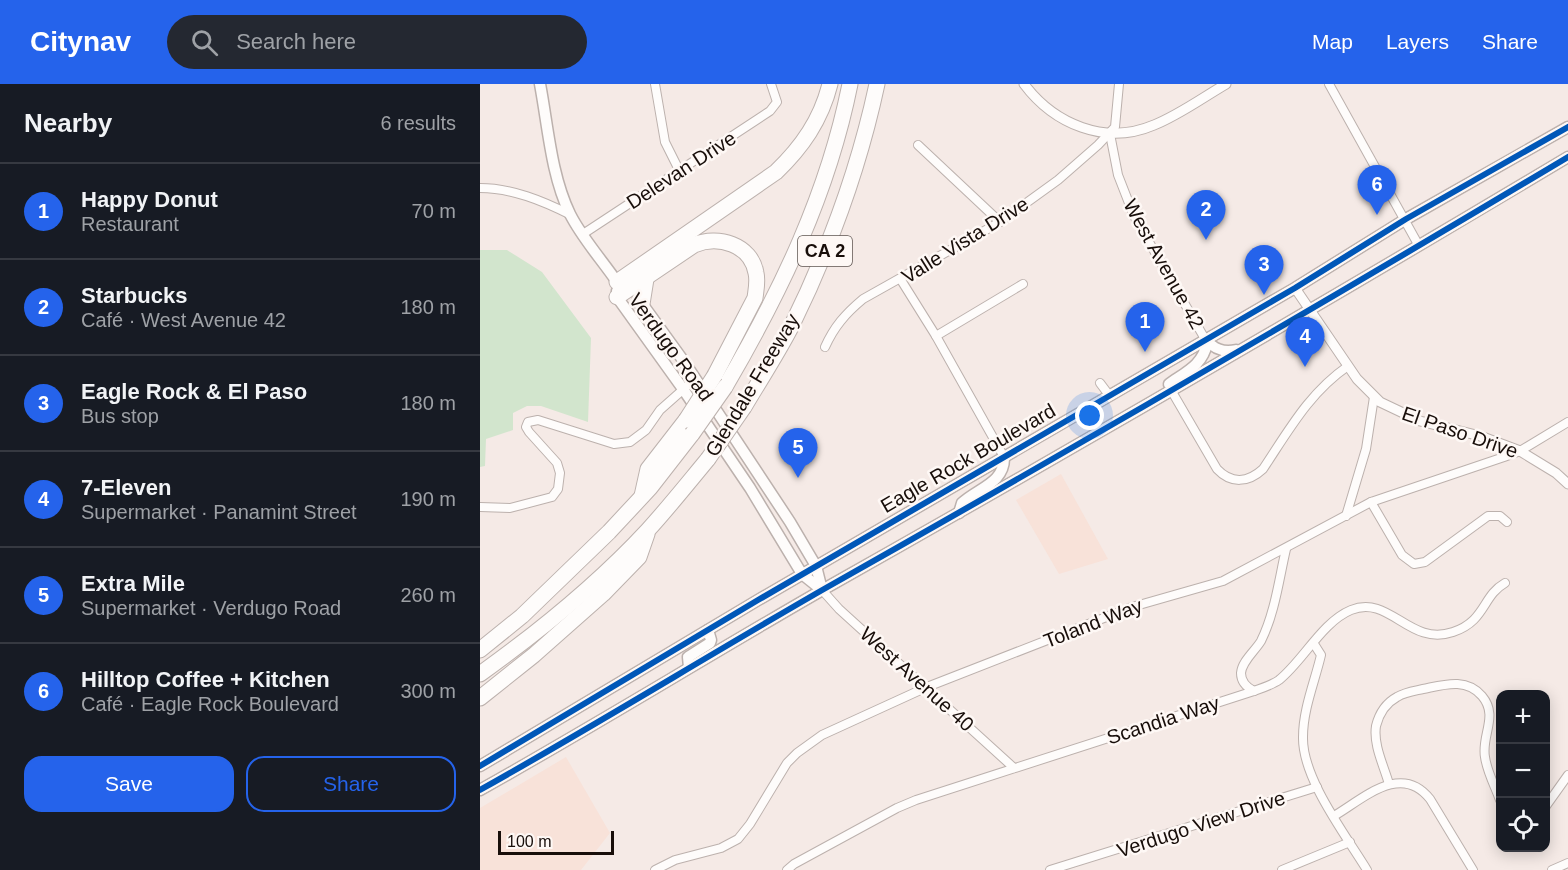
<!DOCTYPE html>
<html lang="en">
<head>
<meta charset="utf-8">
<style>
  :root { --surface:#171b24; --page:#242831; --text:#f1f3f6; --muted:#9ea1a6; --line:#363941; --accent:#2563eb }
  body { margin:0; font-family:Arial,sans-serif; background:var(--page); color:var(--text) }
  .controls { position:absolute; right:18px; bottom:18px; display:grid; overflow:hidden; border-radius:12px; box-shadow:0 3px 15px #0003 }
  .controls button { width:54px; height:54px; display:grid; place-items:center; padding:0; border:0; border-bottom:2px solid var(--line); background:var(--surface); color:var(--text); font:30px sans-serif }
  .scale { position:absolute; left:18px; bottom:15px; width:116px; box-sizing:border-box; padding-left:6px; border:3px solid #180e0a; border-top:0; font-size:16px; line-height:21px; white-space:nowrap; color:#180e0a; -webkit-text-stroke:4px #fef8f5; paint-order:stroke }
  .you { position:absolute; left:610px; top:332px; width:21px; height:21px; margin:-15px; border:4px solid #fff; border-radius:50%; background:#1a73e8; box-shadow:0 0 0 9px #1a73e833 }
  .badge { display:grid; place-items:center; width:39px; height:39px; border-radius:50%; background:var(--accent); color:#fff; font-size:20px; font-weight:700 }
  .pin { position:absolute; translate:-50% -50px; filter:drop-shadow(0 2px 3px #0008) }
  .pin::after { content:''; position:absolute; top:32px; width:21px; height:18px; background:inherit; clip-path:polygon(0 0,100% 0,50% 100%) }
  .list { margin:0; padding:0; list-style:none }
  h2 { display:flex; justify-content:space-between; align-items:center; height:78px; margin:0; padding:0 24px; font-size:26px }
  h2 small { font-size:20px; font-weight:400; color:var(--muted) }
  .list li { display:grid; grid-template-columns:39px 1fr auto; gap:18px; align-items:center; box-sizing:border-box; height:96px; padding:0 24px; border-top:2px solid var(--line) }
  .list b { display:block; font-size:22px; white-space:nowrap }
  .list p { margin:0; font-size:20px; white-space:nowrap; color:var(--muted) }
  .list em { font-size:20px; font-style:normal; color:var(--muted) }
  .actions { display:flex; gap:12px; padding:18px 24px }
  .actions a { flex:1; padding:14px 0; border:2px solid var(--accent); border-radius:18px; text-align:center; font-size:21px; color:var(--accent) }
  .actions .main { background:var(--accent); color:#fff }
  .icon { flex:none; width:33px; height:33px; fill:none; stroke:currentColor; stroke-width:2; stroke-linecap:round; stroke-linejoin:round }
  .map { position:relative; flex:none; width:1088px; height:786px; overflow:hidden }
  header { display:flex; align-items:center; gap:36px; box-sizing:border-box; height:84px; padding:0 30px; background:var(--accent); color:#fff }
  header strong { font-size:28px }
  nav { display:flex; gap:33px; margin-inline-start:auto; font-size:21px }
  .search { width:420px; height:54px; background:var(--page); display:flex; align-items:center; gap:15px; box-sizing:border-box; padding:0 21px; border-radius:33px; color:var(--muted); font-size:22px }
  main { display:flex }
  aside { flex:1; background:var(--surface) }
  .map>svg:first-child { display:block }
</style>
</head>
<body>
<header>
<strong>Citynav</strong>
<div class="search"><svg class="icon" aria-label="search" viewBox="0 0 24 24"><circle cx="10" cy="10" r="6"/><path d="M15 15l6 6"/></svg>Search here</div>
<nav><a>Map</a><a>Layers</a><a>Share</a></nav>
</header>
<main>
<aside>
<h2>Nearby<small>6 results</small></h2>
<ul class="list">
<li><span class="badge">1</span><div><b>Happy Donut</b><p>Restaurant</p></div><em>70 m</em></li>
<li><span class="badge">2</span><div><b>Starbucks</b><p>Café · West Avenue 42</p></div><em>180 m</em></li>
<li><span class="badge">3</span><div><b>Eagle Rock &amp; El Paso</b><p>Bus stop</p></div><em>180 m</em></li>
<li><span class="badge">4</span><div><b>7-Eleven</b><p>Supermarket · Panamint Street</p></div><em>190 m</em></li>
<li><span class="badge">5</span><div><b>Extra Mile</b><p>Supermarket · Verdugo Road</p></div><em>260 m</em></li>
<li><span class="badge">6</span><div><b>Hilltop Coffee + Kitchen</b><p>Café · Eagle Rock Boulevard</p></div><em>300 m</em></li>
</ul>
<div class="actions"><a class="main">Save</a><a>Share</a></div>
</aside>
<div class="map">
<svg width="1088" height="786" viewBox="0 0 1088 786">
  <rect width="100%" height="100%" fill="#f5eae6"/>
  <g fill="#f8e2d9">
    <path d="M581 390 628 475 579 490 536 416Z"/>
    <path d="M86 673 130 749 101 786H0V724Z"/>
  </g>
  <path fill="#d2e5cd" d="M0 166H27L62 188 111 254 108 338 61 322H47L33 329V346L6 355 5 382 0 383Z"/>
  <g fill="none" stroke-linecap="round" stroke-linejoin="round">
    <g stroke="#bcb1ad" stroke-width="10">
      <g id="minor">
        <path d="M175 0 185 58 200 88"/>
        <path d="M849 0 939 162"/>
        <path d="M630 50 638 91 654 132 725 255"/>
        <path d="M438 61 520 138"/>
        <path d="M0 104C32 104 63 117 91 131"/>
        <path d="M103 150 290 27 297 18 291 0"/>
        <path d="M421 196 456 252 524 373"/>
        <path d="M456 252 543 200"/>
        <path d="M345 263C354 243 365 230 383 215L520 138 578 96 618 61 635 43 639 0"/>
        <path d="M620 299 629 311"/>
        <path d="M691 306 737 385C751 400 768 399 783 385 809 346 829 309 868 282"/>
        <path d="M891 418 922 471 934 480 945 478 1008 432H1020L1027 438"/>
        <path d="M0 423 30 424 72 413 78 405 80 389 77 379 49 348 46 343 48 338 58 336 134 360 150 358 166 346 180 326 215 295"/>
        <path d="M866 432 886 365 894 313"/>
        <path d="M342 506 359 525 534 684"/>
        <path d="M834 560 841 571C835 597 823 625 823 653 822 694 865 750 887 786"/>
        <path d="M774 607C766 603 761 598 761 589 762 577 775 567 781 557 795 529 799 495 806 465"/>
        <path d="M909 700C904 682 893 661 896 642 899 630 906 619 917 613 925 608 934 607 943 605 963 601 986 593 1002 612 1019 632 1001 651 1005 673 1007 688 1015 702 1020 716"/>
        <path d="M1066 722 1088 691"/>
        <path d="M854 732C883 715 921 678 950 715L993 786"/>
        <path d="M175 786 195 776 241 764 258 755 270 740 307 679 317 669 342 651 447 603 652 523 743 497 891 418 1024 373 1040 367 1088 338"/>
        <path d="M307 786 314 780 417 724 436 716 774 607C782 604 792 601 799 596 823 577 842 538 871 526 910 510 929 563 973 548 1006 537 1002 512 1025 499"/>
        <path d="M570 786 837 703"/>
        <path d="M802 786 870 758"/>
        <path d="M1072 786 1088 779"/>
      </g>
    </g>
    <g stroke="#bcb1ad" stroke-width="11">
      <g id="tertiary">
        <path d="M544 0C574 40 625 62 674 41 699 31 722 14 746 0"/>
        <path d="M815 204 877 295 900 318 940 337 1000 352 1040 367 1076 389 1088 400"/>
      </g>
    </g>
    <g stroke="#bcb1ad" stroke-width="13">
      <g id="secondary">
        <path d="M60 0C68 42 71 91 90 130 102 154 122 176 137 198L142 200"/>
        <path d="M137 207V213L203 305 270 404 322 490 342 506"/>
        <path d="M158 214 205 279 310 438 336 482 342 506"/>
        <path d="M725 255C734 265 743 269 756 266"/>
        <path d="M689 300C706 288 723 281 727 259L725 255"/>
        <path d="M479 429 482 419C498 404 525 399 524 373"/>
        <path d="M209 583 208 573 230 559 231 556 228 546"/>
        <path d="M0 682 278 516 815 204 926 135 1088 43"/>
        <path d="M0 706C116 641 229 571 344 505 594 364 842 220 1088 73"/>
      </g>
    </g>
    <g stroke="#bcb1ad" stroke-width="17">
      <g id="motorway">
        <path d="M137 198 296 88C322 63 341 36 350 0"/>
        <path d="M137 213 214 161C238 151 271 160 276 189 278 197 276 206 275 214L235 291"/>
        <path d="M162 220 166 195"/>
        <path d="M245 303C301 207 348 110 370 0"/>
        <path d="M264 323C280 296 297 270 311 243 349 166 379 84 397 0"/>
        <path d="M162 412 168 385 206 336"/>
        <path d="M0 566 42 532 129 448 170 404 212 350"/>
        <path d="M0 590C60 547 118 500 168 446 189 423 208 399 228 375"/>
        <path d="M0 614 54 571 123 510 159 473 167 450"/>
      </g>
    </g>
    <use href="#minor" stroke="#fefcfb" stroke-width="8"/>
    <use href="#tertiary" stroke="#fefcfb" stroke-width="9"/>
    <use href="#secondary" stroke="#fefcfb" stroke-width="10"/>
    <use href="#motorway" stroke="#fefcfb" stroke-width="15"/>
    <g stroke="#bcb1ad" stroke-width="17" stroke-linecap="butt">
      <g id="motorway-bridge">
        <path d="M206 336 235 291"/>
        <path d="M212 350 245 303"/>
        <path d="M228 375 264 323"/>
      </g>
    </g>
    <use href="#motorway-bridge" stroke="#fefcfb" stroke-width="15"/>
    <g stroke="#fef8f5" stroke-width="10">
      <g id="cycleway">
        <path d="M0 682 278 516 815 204 926 135 1088 43"/>
        <path d="M0 706C116 641 229 571 344 505 594 364 842 220 1088 73"/>
      </g>
    </g>
    <use href="#cycleway" stroke="#0057b8" stroke-width="6"/>
  </g>
  <g text-anchor="middle" dominant-baseline="central" stroke-width="5" stroke-linejoin="round" paint-order="stroke">
    <rect fill="#fef8f5" stroke="#5d5450" stroke-width="1.5" x="318" y="152" width="54" height="30" rx="4.5"/>
    <g font-size="18" font-weight="bold" fill="#180e0a">
      <text x="345" y="167">CA 2</text>
    </g>
    <g font-size="20" fill="#180e0a" stroke="#fef8f5">
      <text transform="translate(201 86) rotate(-33)">Delevan Drive</text>
      <text transform="translate(485 156) rotate(-32)">Valle Vista Drive</text>
      <text transform="translate(684 180) rotate(61)">West Avenue 42</text>
      <text transform="translate(191 263) rotate(54)">Verdugo Road</text>
      <text transform="translate(272 301) rotate(-59)">Glendale Freeway</text>
      <text transform="translate(980 348) rotate(19)">El Paso Drive</text>
      <text transform="translate(488 374) rotate(-30)">Eagle Rock Boulevard</text>
      <text transform="translate(613 539) rotate(-21)">Toland Way</text>
      <text transform="translate(437 595) rotate(42)">West Avenue 40</text>
      <text transform="translate(683 636) rotate(-18)">Scandia Way</text>
      <text transform="translate(721 740) rotate(-18)">Verdugo View Drive</text>
    </g>
  </g>
</svg>
<div class="controls">
<button>+</button>
<button>−</button>
<button><svg class="icon" aria-label="locate" viewBox="0 0 24 24"><circle cx="12" cy="12" r="6"/><path d="M12 2v4M12 18v4M2 12h4M18 12h4"/></svg></button>
</div>
<div class="scale">100 m</div>
<div class="you"></div>
<div class="pin badge" style="left:665px;top:268px">1</div>
<div class="pin badge" style="left:726px;top:156px">2</div>
<div class="pin badge" style="left:784px;top:211px">3</div>
<div class="pin badge" style="left:825px;top:283px">4</div>
<div class="pin badge" style="left:318px;top:394px">5</div>
<div class="pin badge" style="left:897px;top:131px">6</div>
</div>
</main>
</body>
</html>
